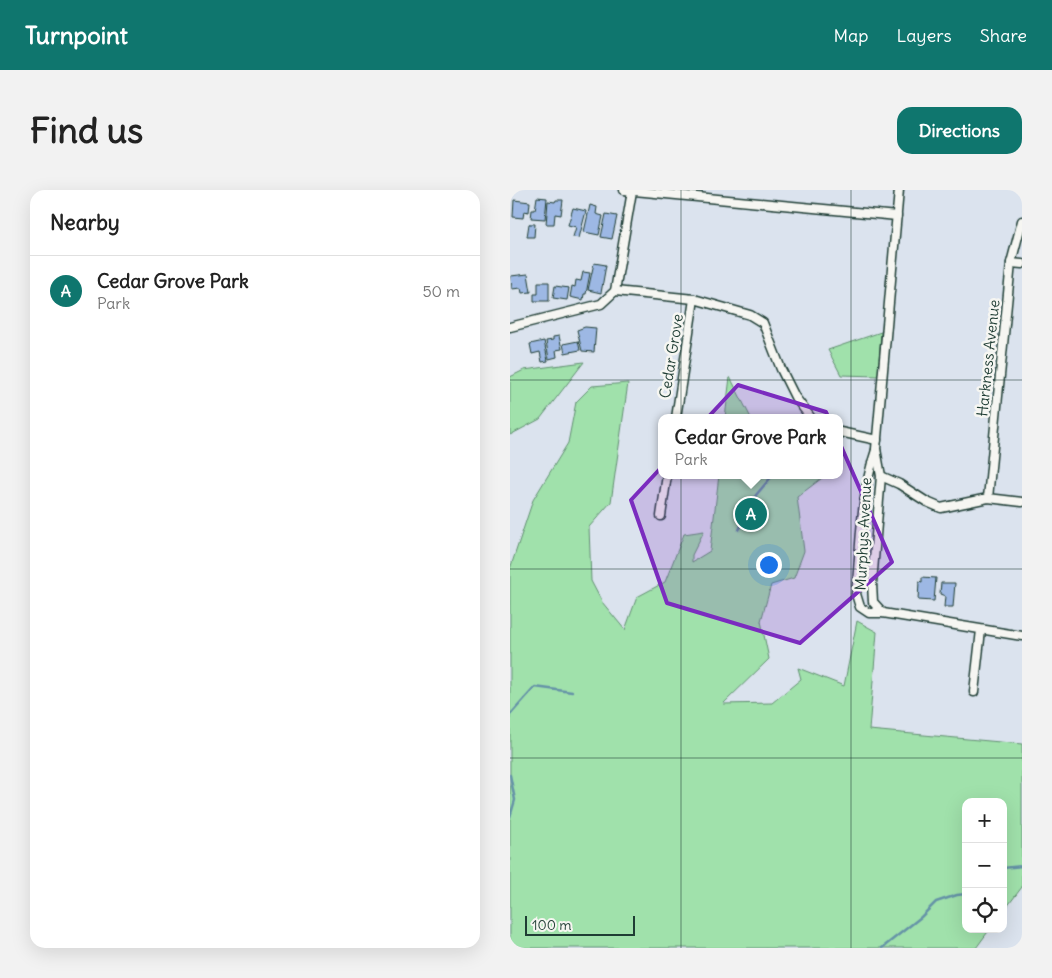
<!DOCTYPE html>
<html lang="en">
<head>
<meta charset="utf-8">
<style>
  :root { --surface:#fff; --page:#f2f2f2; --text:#222; --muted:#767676; --line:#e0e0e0; --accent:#0f766e }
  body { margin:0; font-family:Delius,sans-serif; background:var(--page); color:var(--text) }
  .controls { position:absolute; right:15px; bottom:15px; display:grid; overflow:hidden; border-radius:10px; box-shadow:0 5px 20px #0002 }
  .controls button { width:45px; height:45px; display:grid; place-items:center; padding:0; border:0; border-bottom:1px solid var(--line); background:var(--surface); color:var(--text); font:25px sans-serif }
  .scale { position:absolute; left:15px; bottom:12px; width:110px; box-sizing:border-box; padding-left:5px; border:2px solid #1f3d34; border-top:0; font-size:14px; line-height:18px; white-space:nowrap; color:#1f3d34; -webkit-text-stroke:4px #f6f6f2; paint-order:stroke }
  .you { position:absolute; left:258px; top:374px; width:18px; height:18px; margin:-12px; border:4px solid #fff; border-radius:50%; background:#1a73e8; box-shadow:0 0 0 8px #1a73e833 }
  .badge { display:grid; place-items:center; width:32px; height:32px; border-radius:50%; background:var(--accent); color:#fff; font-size:16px; font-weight:700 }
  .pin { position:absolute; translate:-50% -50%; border:2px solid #fff; box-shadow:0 1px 5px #0006 }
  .popup { position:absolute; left:148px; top:224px; width:185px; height:65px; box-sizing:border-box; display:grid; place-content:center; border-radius:10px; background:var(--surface); filter:drop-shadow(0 1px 4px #0005); font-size:16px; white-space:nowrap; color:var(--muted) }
  .popup b { font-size:19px; color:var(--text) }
  .popup::after { content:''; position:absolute; left:50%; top:100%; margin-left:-10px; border:10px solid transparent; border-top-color:var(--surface) }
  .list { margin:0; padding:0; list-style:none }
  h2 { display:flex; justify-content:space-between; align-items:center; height:65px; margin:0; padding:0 20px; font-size:21px }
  h2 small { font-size:16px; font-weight:400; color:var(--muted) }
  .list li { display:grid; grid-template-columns:32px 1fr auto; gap:15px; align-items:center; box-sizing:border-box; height:70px; padding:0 20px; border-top:1px solid var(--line) }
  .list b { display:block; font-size:19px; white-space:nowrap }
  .list p { margin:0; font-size:16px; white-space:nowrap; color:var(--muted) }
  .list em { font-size:16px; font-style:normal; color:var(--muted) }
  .icon { flex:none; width:28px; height:28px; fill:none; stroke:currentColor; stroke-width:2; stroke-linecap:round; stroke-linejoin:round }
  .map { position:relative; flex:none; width:512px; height:758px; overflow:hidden; border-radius:15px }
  header { display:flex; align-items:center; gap:30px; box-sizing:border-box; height:70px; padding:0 25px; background:var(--accent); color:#fff }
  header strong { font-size:24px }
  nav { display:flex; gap:28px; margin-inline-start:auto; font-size:18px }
  .intro { display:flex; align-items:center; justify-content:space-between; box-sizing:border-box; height:120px; padding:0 30px }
  h1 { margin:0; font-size:35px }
  .button { padding:12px 22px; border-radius:15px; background:var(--accent); color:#fff; font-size:18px; font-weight:700 }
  main { display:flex; gap:30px; padding:0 30px }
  aside { flex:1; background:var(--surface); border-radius:15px; box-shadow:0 5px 20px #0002 }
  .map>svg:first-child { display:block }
</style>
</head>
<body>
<header>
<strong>Turnpoint</strong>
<nav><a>Map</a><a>Layers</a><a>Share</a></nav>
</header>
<div class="intro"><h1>Find us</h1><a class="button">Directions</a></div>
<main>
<aside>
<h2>Nearby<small></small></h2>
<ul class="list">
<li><span class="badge">A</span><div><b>Cedar Grove Park</b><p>Park</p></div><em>50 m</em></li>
</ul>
</aside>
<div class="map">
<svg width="512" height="758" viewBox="0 0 512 758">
  <rect width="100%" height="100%" fill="#dbe3ee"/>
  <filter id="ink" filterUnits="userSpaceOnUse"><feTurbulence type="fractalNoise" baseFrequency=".02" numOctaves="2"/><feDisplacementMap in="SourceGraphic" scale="10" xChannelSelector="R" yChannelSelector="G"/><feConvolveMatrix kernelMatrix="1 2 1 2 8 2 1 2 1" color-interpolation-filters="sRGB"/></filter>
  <g filter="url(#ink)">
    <g fill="#a0e1ab" stroke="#608f70">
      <path d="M371 142 368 186 331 185 318 160Z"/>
      <path d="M74 172 30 229 0 245V187L14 180Z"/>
      <path d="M220 187 241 228H215Z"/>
      <path d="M118 193 101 312 79 337 81 391 92 412 115 440 127 407 155 392 174 344 194 341 182 365V372L200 361 209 285H298V287L316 285 287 307 294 361 284 388 261 395 251 431 259 469 213 514 262 513 291 489 288 478 334 496 347 431 367 442 359 540 512 554V697L493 722V612H456V739H480L466 758H0V379L23 310 58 253 66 212 82 196Z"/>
    </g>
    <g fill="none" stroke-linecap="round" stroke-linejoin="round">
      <g stroke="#6593a7" stroke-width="2.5">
        <path d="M229 340 246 305 263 285"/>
        <path d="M0 525 25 497 62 502"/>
        <path d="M0 585 5 610 0 627"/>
        <path d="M493 678 512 676"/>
        <path d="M372 758 411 727 426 712 447 705 456 704"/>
      </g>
    </g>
    <g fill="#9db8e4" stroke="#1f3d34">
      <path d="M27 7 37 8 35 29 21 28 22 20H25Z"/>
      <path d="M4 10 20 12 19 22 14 21 13 28 3 27Z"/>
      <path d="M46 10H53L51 25 45 24 44 34H36L38 11 45 12Z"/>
      <path d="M80 15 87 17 86 24 93 26 89 45 74 42Z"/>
      <path d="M63 18 76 21 69 48 63 47 66 37 58 35Z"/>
      <path d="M96 24 107 26 102 49 91 47Z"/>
      <path d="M19 34H25L24 47H17Z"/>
      <path d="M84 73 96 75 91 103 78 100Z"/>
      <path d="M73 82 80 83 76 104H74L73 110 60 107 62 96 65 97 66 90 71 91Z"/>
      <path d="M18 84 21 102 12 103 11 98 2 99 1 86Z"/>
      <path d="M28 92H39V111H24V104H28Z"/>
      <path d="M45 96 59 98 57 110 43 108Z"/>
      <path d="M75 137 86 138 84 162 72 161 67 140Z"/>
      <path d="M49 146 52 159 46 160 47 167 39 169 36 151 43 150V147Z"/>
      <path d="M34 151 38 171 32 172 30 162 22 164 20 154Z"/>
      <path d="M68 151 70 160 55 163 53 154Z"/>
      <path d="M412 387 426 388 424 411 408 410 409 391 412 392Z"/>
      <path d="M431 393H445L443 417H434L435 406 430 404Z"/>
    </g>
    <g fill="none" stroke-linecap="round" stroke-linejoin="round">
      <g stroke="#1f3d34" stroke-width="11">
        <g id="street">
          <path d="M114 0 387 26"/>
          <path d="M501 73 512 74"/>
          <path d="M105 101 184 109 240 125 253 133 271 179 285 207 301 228"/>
          <path d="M0 137 91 114 105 101 122 1"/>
          <path d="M166 228 184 109"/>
          <path d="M330 242 367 250"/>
          <path d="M366 260C350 306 351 356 346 404L350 417 359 423H373L512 446"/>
          <path d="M371 286 389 294 417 312 431 318 478 308 512 312"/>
          <path d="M478 308 501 73 512 31"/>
          <path d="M151 326 157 285"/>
          <path d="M373 423 363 412 362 393 371 286 366 259 389 0"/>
          <path d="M464 502 471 440"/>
        </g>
      </g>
      <use href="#street" stroke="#f6f6f2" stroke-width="8"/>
    </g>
  </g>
  <path fill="#7b2cbf" fill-opacity="0.2" stroke="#7b2cbf" stroke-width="4" stroke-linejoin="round" d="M228 195 316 222 382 372 290 453 157 413 121 310Z"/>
  <path fill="none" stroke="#1f3d34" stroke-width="1" stroke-opacity="0.55" d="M171 0V758M341 0V758M0 190H512M0 379H512M0 568H512"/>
  <g text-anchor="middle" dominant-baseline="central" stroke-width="5" stroke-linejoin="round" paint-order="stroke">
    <g font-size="15" fill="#1f3d34" stroke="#f6f6f2">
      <text transform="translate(161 166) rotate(-81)">Cedar Grove</text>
      <text transform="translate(478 168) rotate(-84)">Harkness Avenue</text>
      <text transform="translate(353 344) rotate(-87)">Murphys Avenue</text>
    </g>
  </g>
</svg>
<div class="controls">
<button>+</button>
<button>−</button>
<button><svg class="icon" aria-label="locate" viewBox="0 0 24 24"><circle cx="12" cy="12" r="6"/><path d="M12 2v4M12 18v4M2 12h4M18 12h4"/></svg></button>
</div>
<div class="scale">100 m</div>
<div class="you"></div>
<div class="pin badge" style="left:241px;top:324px">A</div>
<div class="popup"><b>Cedar Grove Park</b>Park</div>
</div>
</main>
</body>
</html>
